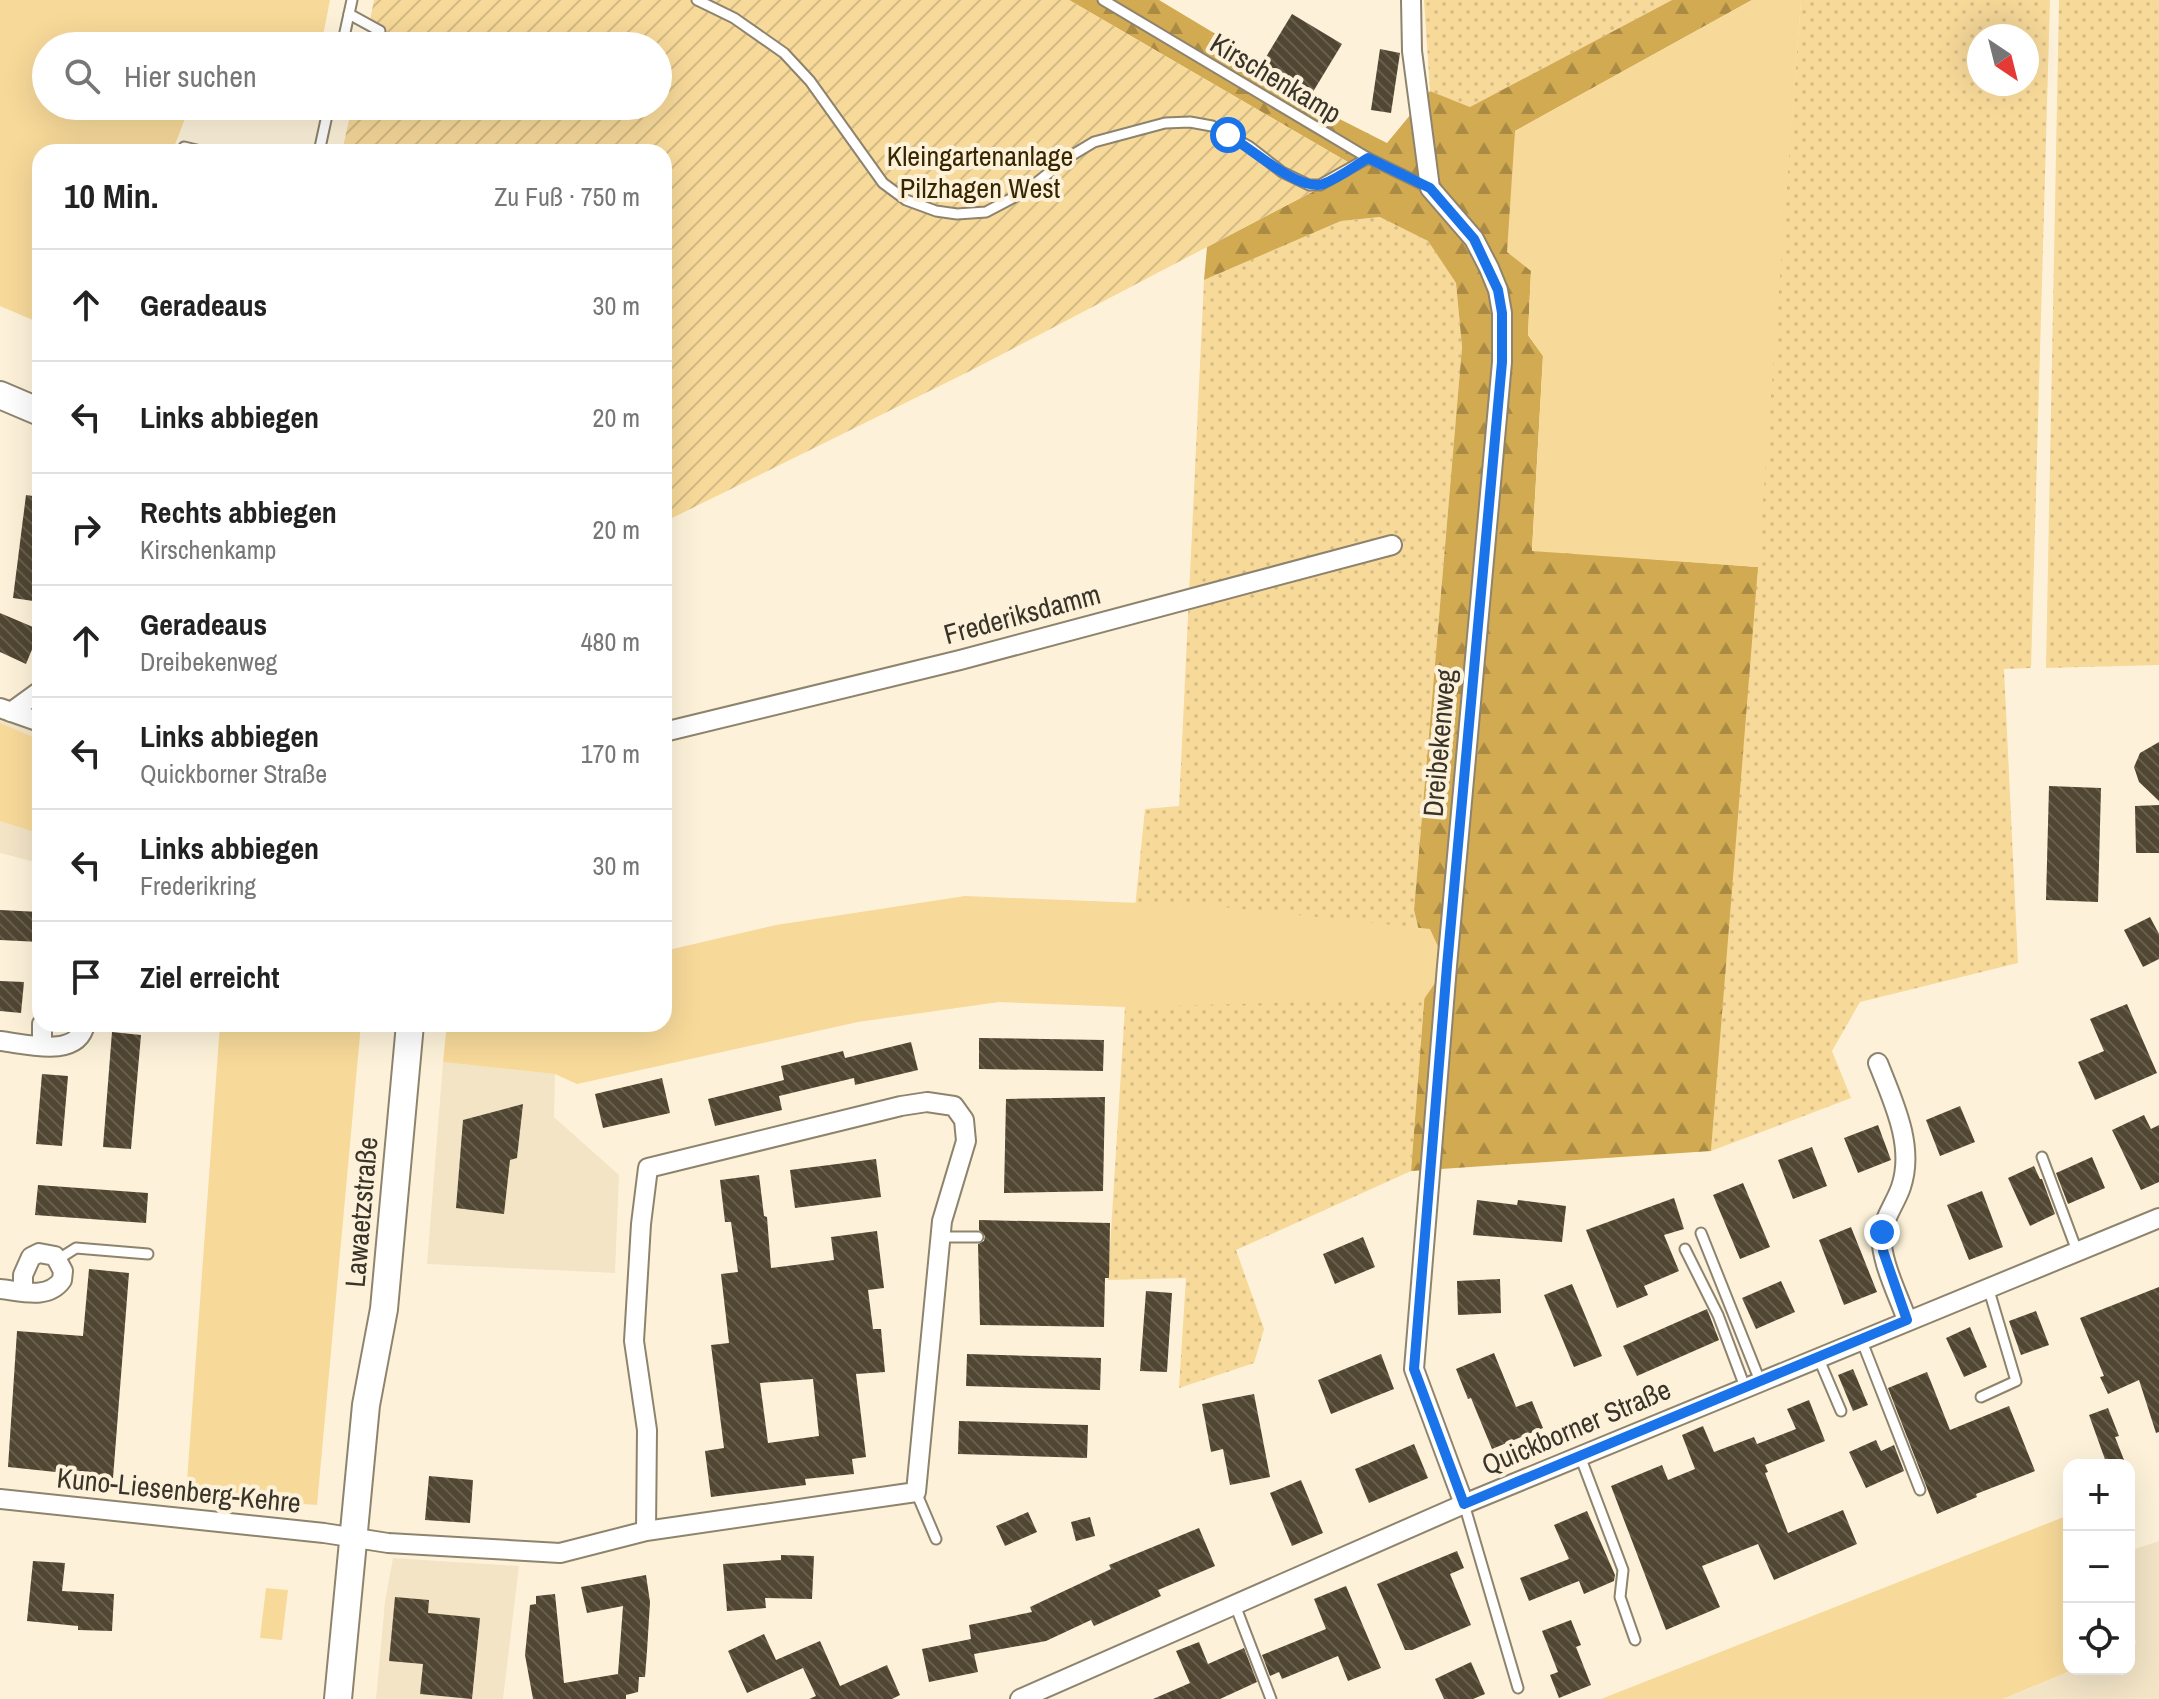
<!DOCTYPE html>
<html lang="de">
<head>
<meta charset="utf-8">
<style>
  :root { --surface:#fff; --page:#f6f6f6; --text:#222; --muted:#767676; --line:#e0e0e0 }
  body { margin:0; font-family:"Archivo Narrow",sans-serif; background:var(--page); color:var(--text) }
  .controls { position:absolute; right:24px; bottom:24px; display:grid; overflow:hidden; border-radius:16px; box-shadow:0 8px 32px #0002 }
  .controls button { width:72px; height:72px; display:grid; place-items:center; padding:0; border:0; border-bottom:2px solid var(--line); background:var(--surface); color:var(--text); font:40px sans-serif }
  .compass { position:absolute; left:1967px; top:24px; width:72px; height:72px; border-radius:50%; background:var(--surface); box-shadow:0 8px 32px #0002; rotate:145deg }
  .stop { position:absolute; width:24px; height:24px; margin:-18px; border:6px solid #1a73e8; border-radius:50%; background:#fff }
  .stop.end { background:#1a73e8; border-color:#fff; box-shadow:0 2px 8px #0008 }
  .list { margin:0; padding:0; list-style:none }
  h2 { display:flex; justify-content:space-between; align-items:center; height:104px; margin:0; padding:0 32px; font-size:34px }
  h2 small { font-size:26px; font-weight:400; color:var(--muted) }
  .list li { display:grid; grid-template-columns:52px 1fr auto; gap:24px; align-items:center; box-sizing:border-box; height:112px; padding:0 32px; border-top:2px solid var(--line) }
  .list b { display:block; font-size:30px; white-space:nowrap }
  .list p { margin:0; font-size:26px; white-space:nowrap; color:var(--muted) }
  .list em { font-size:26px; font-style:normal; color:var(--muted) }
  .icon { flex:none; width:44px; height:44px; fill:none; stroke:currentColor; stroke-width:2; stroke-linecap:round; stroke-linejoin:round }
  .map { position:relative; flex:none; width:2159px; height:1699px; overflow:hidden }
  .search { position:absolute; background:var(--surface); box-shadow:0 8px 32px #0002; left:32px; top:32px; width:640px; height:88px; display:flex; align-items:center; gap:20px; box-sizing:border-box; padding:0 28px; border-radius:44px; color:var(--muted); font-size:30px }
  .panel { position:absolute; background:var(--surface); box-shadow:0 8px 32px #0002; left:32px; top:144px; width:640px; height:888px; border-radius:24px }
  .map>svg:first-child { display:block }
</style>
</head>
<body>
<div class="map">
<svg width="2159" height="1699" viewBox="0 0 2159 1699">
  <defs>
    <pattern id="grass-dots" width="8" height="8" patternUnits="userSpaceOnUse" patternTransform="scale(2)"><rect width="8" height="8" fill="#f7d999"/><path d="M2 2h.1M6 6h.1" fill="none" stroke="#d4bb84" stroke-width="1.8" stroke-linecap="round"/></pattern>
    <pattern id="forest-firs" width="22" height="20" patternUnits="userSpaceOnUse" patternTransform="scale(2)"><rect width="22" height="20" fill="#d1aa52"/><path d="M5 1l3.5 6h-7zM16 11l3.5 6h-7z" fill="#ab8b44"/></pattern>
    <pattern id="garden-furrows" width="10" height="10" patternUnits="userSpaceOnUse" patternTransform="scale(2)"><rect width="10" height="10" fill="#f7d999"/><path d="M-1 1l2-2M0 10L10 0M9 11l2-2" fill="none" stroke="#d4bb84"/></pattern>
    <pattern id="building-back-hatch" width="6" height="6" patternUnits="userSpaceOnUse" patternTransform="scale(2)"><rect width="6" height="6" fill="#504632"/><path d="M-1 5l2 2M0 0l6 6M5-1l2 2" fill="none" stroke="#675f4e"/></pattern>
  </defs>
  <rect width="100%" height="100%" fill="#fdf2d9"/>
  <g fill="#f3e4c6">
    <path d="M0 720 40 733 39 863 0 853Z"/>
    <path d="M443 1062 555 1074 554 1117 619 1175 615 1273 427 1264Z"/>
    <path d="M2159 1541V1699H2004L2075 1669H2129V1647L2136 1643 2129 1620V1551Z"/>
    <path d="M393 1558 519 1566 503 1699H376L385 1601Z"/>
  </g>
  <g fill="url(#grass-dots)" fill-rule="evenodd">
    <path d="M1424 0H1672L1470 107 1430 91Z"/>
    <path d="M1801 0H2050L2031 668 2004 669 2018 963 1860 1002 1832 1051 1851 1098 1711 1151ZM1979 36H2027V84H1979Z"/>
    <path d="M2059 0H2159V665L2046 668Z"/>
    <path d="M1381 217 1428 241 1456 283 1462 347 1414 910 1427 964 1411 1171 1236 1250 1264 1329 1254 1363 1179 1388 1186 1278 1108 1280 1125 1007 1145 809 1179 806 1204 280 1341 221Z"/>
  </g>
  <path fill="url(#forest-firs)" d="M1069 0H1159L1254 57 1245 71 1387 143 1430 91 1470 107 1672 0H1752L1515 131 1531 271 1528 335 1543 356 1532 550 1758 567 1711 1151 1411 1171 1427 964 1414 910 1462 347 1456 283 1428 241 1380 217 1341 221 1204 280 1207 247 1358 168Z"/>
  <g fill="#f7d999">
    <path d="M0 0H330L321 46H46V106H190L172 152H40V323L0 306Z"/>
    <path d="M1752 0H1801L1758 567 1532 551 1543 356 1528 335 1531 271 1507 252 1515 131Z"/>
    <path d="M0 723 40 740 38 833 0 821Z"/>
    <path d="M965 896 1214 906 1430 929 1447 966 1424 999 1125 1007 999 1002 858 1022 577 1084 555 1074 443 1062 447 1024H664V951L776 925Z"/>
    <path d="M220 1024H361L317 1505 186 1495Z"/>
    <path d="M2069 1515V1669H2075L2003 1699H1601Z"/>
    <path d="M266 1588 288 1590 282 1640 260 1638Z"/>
  </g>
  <path fill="url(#garden-furrows)" d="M374 0H1069L1358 168 970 371 664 522V152H342L352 106H658V46H365Z"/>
  <g fill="url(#building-back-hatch)" fill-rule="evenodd">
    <path d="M1292 14 1342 44 1308 100 1258 70Z"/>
    <path d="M1380 49 1400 53 1391 113 1371 110Z"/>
    <path d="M26 495 40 497V602L13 598Z"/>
    <path d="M0 613 40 630 26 664 0 652Z"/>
    <path d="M2159 742V801L2139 782 2134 767 2140 753Z"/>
    <path d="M2049 786 2101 788 2098 902 2046 900Z"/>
    <path d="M2159 805V853H2136L2135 806Z"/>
    <path d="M0 910 40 912V942L0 940Z"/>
    <path d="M2150 917 2159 934V959L2143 967 2124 930Z"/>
    <path d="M0 981 24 982 21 1013 0 1011Z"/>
    <path d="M2127 1004 2157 1073 2095 1100 2078 1062 2104 1051 2090 1019Z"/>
    <path d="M112 1032 141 1035 131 1149 103 1147Z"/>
    <path d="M979 1038 1104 1040 1103 1071 979 1069Z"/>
    <path d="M911 1042 918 1070 855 1085 854 1078 779 1096 782 1110 715 1126 708 1099 784 1080 781 1066 843 1051 845 1058Z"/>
    <path d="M42 1074 68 1076 62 1146 36 1144Z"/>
    <path d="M662 1078 670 1113 603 1128 595 1094Z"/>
    <path d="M1105 1097 1103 1191 1004 1193 1006 1099Z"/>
    <path d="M523 1104 517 1158 510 1160 504 1214 456 1208 463 1120Z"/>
    <path d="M1960 1106 1975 1142 1940 1156 1926 1120Z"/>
    <path d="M2144 1115 2151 1129 2159 1125V1182L2141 1190 2112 1130Z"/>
    <path d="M1878 1125 1891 1160 1858 1173 1844 1138Z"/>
    <path d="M1812 1147 1827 1186 1793 1199 1778 1160Z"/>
    <path d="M2092 1157 2105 1188 2068 1204 2056 1173Z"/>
    <path d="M876 1159 881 1197 795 1208 790 1170Z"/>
    <path d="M2034 1166 2040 1179H2042L2055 1214 2030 1226 2008 1178Z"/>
    <path d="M759 1175 764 1216 767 1217 771 1268 834 1260 831 1237 877 1231 884 1288 868 1290 873 1329H881L885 1372 856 1374 866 1457 852 1459 854 1474 805 1479 806 1485 711 1497 705 1451 724 1448 711 1345 729 1343 721 1274 738 1272 731 1222H725L720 1180ZM813 1379 819 1436 768 1443 760 1383Z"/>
    <path d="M1743 1183 1770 1247 1740 1259 1713 1195Z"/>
    <path d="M38 1185 148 1193 146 1223 35 1215Z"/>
    <path d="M1982 1191 2003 1247 1969 1260 1947 1205Z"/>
    <path d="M1674 1198 1684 1229 1664 1235 1679 1271 1644 1286 1648 1295 1617 1308 1586 1230Z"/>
    <path d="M1477 1200 1517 1205 1518 1200 1566 1206 1562 1242 1473 1235Z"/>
    <path d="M979 1220 1110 1223 1109 1278H1105L1104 1327 980 1325 978 1244 984 1241 985 1236 979 1230Z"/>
    <path d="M1851 1227 1877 1292 1844 1305 1819 1240Z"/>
    <path d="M1363 1237 1375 1267 1335 1284 1323 1254Z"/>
    <path d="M89 1269 129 1273 113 1478 8 1467 17 1331 83 1336Z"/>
    <path d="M1500 1279 1501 1313 1458 1315 1457 1281Z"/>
    <path d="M1781 1281 1795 1312 1756 1329 1742 1298Z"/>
    <path d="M1572 1284 1602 1356 1574 1367 1544 1295Z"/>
    <path d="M2159 1287V1432L2156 1433 2139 1380 2108 1394 2100 1377 2104 1376 2080 1318Z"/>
    <path d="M1146 1291 1172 1293 1167 1372 1140 1371Z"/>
    <path d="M1707 1309 1719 1340 1637 1376 1623 1346Z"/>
    <path d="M2036 1311 2049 1345 2021 1355 2009 1321Z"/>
    <path d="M1970 1327 1987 1367 1964 1377 1946 1338Z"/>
    <path d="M1494 1353 1516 1407 1532 1401 1543 1428 1492 1449 1471 1398 1468 1399 1456 1369Z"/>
    <path d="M967 1354 1101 1358 1100 1390 966 1386Z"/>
    <path d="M1381 1354 1394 1389 1331 1414 1318 1380Z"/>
    <path d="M1853 1369 1868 1405 1853 1411 1838 1375Z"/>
    <path d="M1927 1372 1950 1430 2009 1406 2035 1471 1976 1494 1977 1497 1937 1514 1888 1388Z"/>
    <path d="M1254 1394 1270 1477 1230 1485 1223 1449 1211 1452 1202 1404Z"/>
    <path d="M1809 1400 1825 1441 1765 1465 1768 1472 1765 1473 1788 1533 1843 1510 1857 1544 1774 1580 1758 1544 1702 1566 1720 1607 1666 1630 1611 1486 1662 1465 1668 1480 1695 1469 1682 1435 1703 1426 1714 1452 1754 1437 1757 1444 1796 1429 1787 1409Z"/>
    <path d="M2108 1408 2119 1436 2115 1437 2126 1465H2107L2089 1415Z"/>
    <path d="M959 1421 1088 1425 1087 1458 958 1454Z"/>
    <path d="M1876 1440 1881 1451 1894 1445 1904 1471 1866 1488 1849 1452Z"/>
    <path d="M1414 1444 1428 1478 1369 1503 1355 1469Z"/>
    <path d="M429 1476 473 1480 470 1523 425 1520Z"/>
    <path d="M1301 1480 1323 1533 1292 1546 1270 1493Z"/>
    <path d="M1587 1511 1615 1575 1614 1581 1584 1594 1579 1581 1529 1601 1520 1578 1569 1559 1554 1525Z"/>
    <path d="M1028 1512 1037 1532 1005 1546 996 1526Z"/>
    <path d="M1090 1517 1095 1536 1076 1541 1071 1522Z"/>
    <path d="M1199 1528 1215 1566 1158 1590 1161 1596 1094 1626 1091 1620 1046 1641 974 1654 978 1672 929 1682 922 1649 971 1639 969 1625 1032 1612 1030 1607 1111 1569 1109 1565Z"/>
    <path d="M1457 1551 1464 1568 1450 1574 1471 1625 1412 1650H1405L1377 1584Z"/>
    <path d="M781 1555 814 1556 812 1599 765 1598 766 1608 727 1611 723 1564 781 1560Z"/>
    <path d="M33 1561 65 1563 62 1591 114 1594 112 1631 78 1630V1626L27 1621Z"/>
    <path d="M646 1575 650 1602 647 1651 645 1677H639L638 1692 626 1695V1699H533L525 1655 530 1605 536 1604V1596L555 1594 564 1683 618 1674 623 1606 587 1613 581 1587Z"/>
    <path d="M1346 1586 1381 1668 1348 1681 1338 1656 1282 1679 1279 1672 1270 1676 1262 1655 1326 1629 1314 1599Z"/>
    <path d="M395 1597 429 1600 428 1613 480 1618 472 1699 420 1694 423 1664 389 1661Z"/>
    <path d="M1571 1620 1581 1645 1576 1647 1591 1685 1559 1698 1550 1675 1558 1672 1542 1631Z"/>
    <path d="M764 1634 776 1660 820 1641 840 1686 887 1665 900 1695 892 1699H809L816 1696 803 1668 747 1693 728 1651Z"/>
    <path d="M1199 1642 1208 1664 1244 1648 1257 1682 1220 1699H1153L1190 1683 1176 1651Z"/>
    <path d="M1471 1662 1485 1694 1473 1699H1444L1435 1679Z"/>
  </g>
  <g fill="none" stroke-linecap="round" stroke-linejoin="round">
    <g stroke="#8e836d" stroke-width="13">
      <g id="lane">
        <path d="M697 0 734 18 784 53 810 81 883 183 906 200 936 211 957 214 986 212 1026 191 1069 157 1094 142 1165 123 1190 122 1212 126 1250 147 1282 172 1309 185H1320L1368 158"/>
        <path d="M1103 0 1368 158 1430 188"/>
        <path d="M349 14 380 31"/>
        <path d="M342 46 352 0"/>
        <path d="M184 147 205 152"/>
        <path d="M319 152 329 106"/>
        <path d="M2042 1157 2077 1251"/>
        <path d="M1701 1233 1760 1381"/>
        <path d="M940 1237H978"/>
        <path d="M1685 1249 1718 1315 1745 1387"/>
        <path d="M57 1260 76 1248 148 1254"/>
        <path d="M1861 1339 1920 1490"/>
        <path d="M1818 1357 1841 1411"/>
        <path d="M1981 1397 2016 1381 1988 1287"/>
        <path d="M1580 1456 1623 1570 1620 1597 1635 1640"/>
        <path d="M916 1492 936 1539"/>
        <path d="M1464 1504 1518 1688"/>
        <path d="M1235 1605 1271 1699"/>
      </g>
    </g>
    <g stroke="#8e836d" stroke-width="22">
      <g id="street">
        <path d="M1411 0 1412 51 1430 188 1474 239 1489 268 1498 290 1502 313V362L1447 966 1414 1369 1464 1504"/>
        <path d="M0 708 40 722"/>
        <path d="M11 712 40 691"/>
        <path d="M664 732 960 660 1392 545"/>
        <path d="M0 1041C27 1044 78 1059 85 1024"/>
        <path d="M42 1045V1024"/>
        <path d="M1878 1063C1893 1101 1915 1146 1901 1187 1896 1202 1885 1216 1882 1232 1878 1256 1899 1297 1907 1320"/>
        <path d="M0 1289C21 1291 48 1300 62 1280L63 1271 55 1256 39 1253 31 1257 23 1275V1291"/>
        <path d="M0 1499 324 1533 388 1543 560 1553 646 1531 916 1492 942 1221 966 1141 964 1120 954 1106 927 1102 901 1106 648 1168 641 1224 634 1341 647 1430 646 1531"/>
        <path d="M1020 1699 1464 1504 2159 1218"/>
      </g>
    </g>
    <g stroke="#8e836d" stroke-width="30">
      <g id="secondary">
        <path d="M0 395 40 412"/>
        <path d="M338 1699 366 1405 384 1309 410 1024"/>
      </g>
    </g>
    <use href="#lane" stroke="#fff" stroke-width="9"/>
    <use href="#street" stroke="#fff" stroke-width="18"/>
    <use href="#secondary" stroke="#fff" stroke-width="26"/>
  </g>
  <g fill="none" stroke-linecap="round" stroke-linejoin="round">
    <path stroke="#1a73e8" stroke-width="10" d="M1228 135C1251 148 1299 192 1323 184 1339 178 1353 167 1368 158L1430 188 1474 239 1498 290 1502 313V362L1447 966 1414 1369 1464 1504 1907 1320 1883 1251 1882 1232"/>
  </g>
  <g text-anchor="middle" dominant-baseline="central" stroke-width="8" stroke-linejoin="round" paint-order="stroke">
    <g font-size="28" fill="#39342b" stroke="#fdf2d9">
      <text transform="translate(1276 78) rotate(31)">Kirschenkamp</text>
      <text transform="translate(1022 614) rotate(-15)">Frederiksdamm</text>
      <text transform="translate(1439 743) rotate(-85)">Dreibekenweg</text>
      <text transform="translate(361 1212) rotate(-85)">Lawaetzstraße</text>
      <text transform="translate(1576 1427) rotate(-23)">Quickborner Straße</text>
      <text transform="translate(179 1490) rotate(6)">Kuno-Liesenberg-Kehre</text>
    </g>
    <g font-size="28" fill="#362700" stroke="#fdf2d9">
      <text x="980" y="156">Kleingartenanlage<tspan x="980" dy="32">Pilzhagen West</tspan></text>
    </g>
  </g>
</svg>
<div class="controls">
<button>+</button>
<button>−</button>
<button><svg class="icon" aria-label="locate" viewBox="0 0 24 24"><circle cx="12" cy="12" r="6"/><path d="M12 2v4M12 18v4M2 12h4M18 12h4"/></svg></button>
</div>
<svg class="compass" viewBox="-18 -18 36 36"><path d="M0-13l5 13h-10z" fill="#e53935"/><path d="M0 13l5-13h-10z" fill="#767676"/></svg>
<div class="stop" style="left:1228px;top:135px"></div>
<div class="stop end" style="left:1882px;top:1232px"></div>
<div class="search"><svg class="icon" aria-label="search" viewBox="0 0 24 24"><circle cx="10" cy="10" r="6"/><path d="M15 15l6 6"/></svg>Hier suchen</div>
<section class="panel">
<h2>10 Min.<small>Zu Fuß · 750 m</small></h2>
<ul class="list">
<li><svg class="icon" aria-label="ahead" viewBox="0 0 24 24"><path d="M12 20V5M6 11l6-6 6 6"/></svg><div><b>Geradeaus</b></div><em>30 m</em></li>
<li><svg class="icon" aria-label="left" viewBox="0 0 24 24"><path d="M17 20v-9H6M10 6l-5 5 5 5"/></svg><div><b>Links abbiegen</b></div><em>20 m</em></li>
<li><svg class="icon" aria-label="right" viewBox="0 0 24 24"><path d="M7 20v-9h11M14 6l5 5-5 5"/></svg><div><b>Rechts abbiegen</b><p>Kirschenkamp</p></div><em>20 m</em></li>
<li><svg class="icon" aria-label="ahead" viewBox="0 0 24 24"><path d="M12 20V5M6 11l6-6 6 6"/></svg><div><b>Geradeaus</b><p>Dreibekenweg</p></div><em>480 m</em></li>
<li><svg class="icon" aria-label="left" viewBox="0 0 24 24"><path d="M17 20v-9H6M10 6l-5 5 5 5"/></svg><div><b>Links abbiegen</b><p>Quickborner Straße</p></div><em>170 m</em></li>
<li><svg class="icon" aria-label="left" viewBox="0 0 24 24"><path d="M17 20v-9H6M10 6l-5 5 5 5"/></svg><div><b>Links abbiegen</b><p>Frederikring</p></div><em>30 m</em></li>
<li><svg class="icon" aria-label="arrive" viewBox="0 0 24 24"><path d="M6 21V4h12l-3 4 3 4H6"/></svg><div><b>Ziel erreicht</b></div></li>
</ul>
</section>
</div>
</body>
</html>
